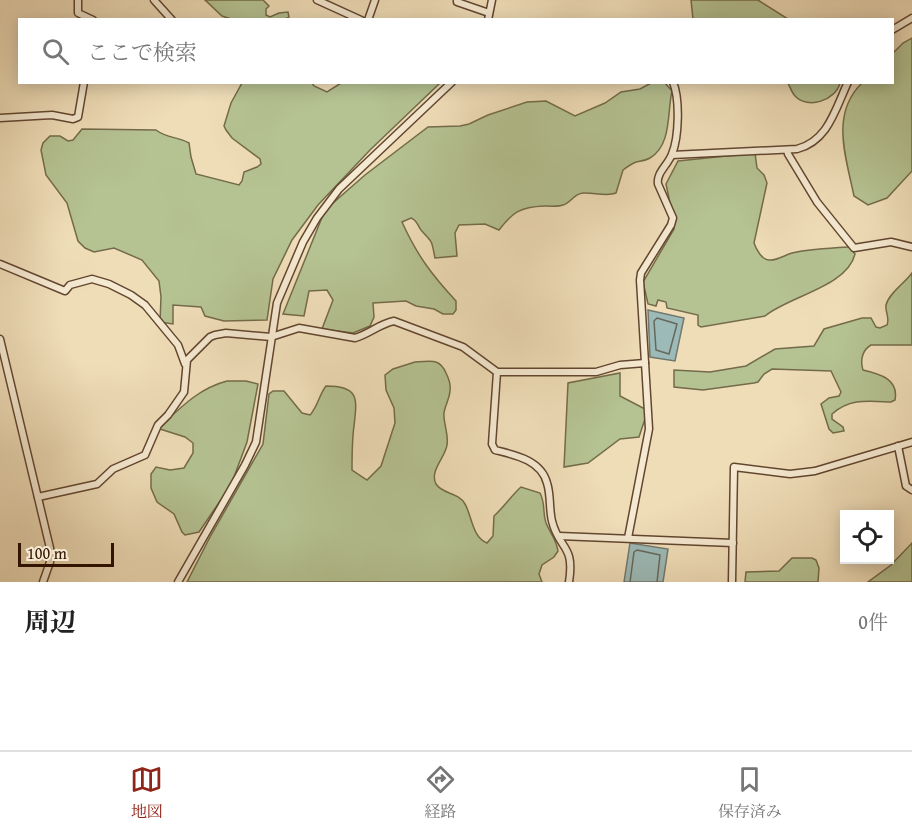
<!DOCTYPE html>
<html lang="ja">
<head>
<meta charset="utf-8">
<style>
  :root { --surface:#fff; --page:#f6f6f6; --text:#222; --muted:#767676; --line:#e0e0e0; --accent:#8f2418 }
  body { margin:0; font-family:"Gentium Book Plus","Noto Serif JP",serif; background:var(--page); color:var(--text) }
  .controls { position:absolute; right:18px; bottom:18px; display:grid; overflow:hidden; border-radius:0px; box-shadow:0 3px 15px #0003 }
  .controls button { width:54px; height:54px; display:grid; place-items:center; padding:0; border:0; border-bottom:2px solid var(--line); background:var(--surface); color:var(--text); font:30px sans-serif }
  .scale { position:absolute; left:18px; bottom:15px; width:96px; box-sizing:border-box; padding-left:6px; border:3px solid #331401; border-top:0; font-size:16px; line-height:21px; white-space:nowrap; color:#331401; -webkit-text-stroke:4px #f5e9d1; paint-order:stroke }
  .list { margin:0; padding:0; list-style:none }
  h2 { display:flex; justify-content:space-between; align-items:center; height:78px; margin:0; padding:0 24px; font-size:26px }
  h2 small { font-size:20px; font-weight:400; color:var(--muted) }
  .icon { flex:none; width:33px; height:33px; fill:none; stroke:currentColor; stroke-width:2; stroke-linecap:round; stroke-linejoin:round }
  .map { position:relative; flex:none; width:912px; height:582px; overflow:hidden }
  .search { position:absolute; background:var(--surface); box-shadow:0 3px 15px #0003; left:18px; right:18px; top:18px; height:66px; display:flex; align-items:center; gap:15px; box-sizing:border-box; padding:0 21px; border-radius:0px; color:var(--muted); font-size:22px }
  .sheet { height:168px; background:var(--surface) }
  nav { display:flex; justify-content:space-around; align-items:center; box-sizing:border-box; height:84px; border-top:2px solid var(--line); background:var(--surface); font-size:16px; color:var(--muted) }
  nav a { display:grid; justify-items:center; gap:3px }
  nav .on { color:var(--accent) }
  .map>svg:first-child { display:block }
</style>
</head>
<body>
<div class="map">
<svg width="912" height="582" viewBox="0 0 912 582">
  <rect width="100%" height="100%" fill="#efddb8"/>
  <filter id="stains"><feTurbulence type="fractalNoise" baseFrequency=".00333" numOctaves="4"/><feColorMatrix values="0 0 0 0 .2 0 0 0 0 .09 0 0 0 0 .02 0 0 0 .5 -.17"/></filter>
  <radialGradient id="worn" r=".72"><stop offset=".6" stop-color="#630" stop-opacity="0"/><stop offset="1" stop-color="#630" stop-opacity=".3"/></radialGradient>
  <g fill="#b5c292" stroke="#746b4a" stroke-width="1.5">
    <path d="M205 0H263L269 6 266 9V15L270 17 279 13 288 12 289 17 284 20 231 19 222 16Z"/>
    <path d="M691 0H758L788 19H693Z"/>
    <path d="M912 38V171L887 198 868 205 854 196C846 157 830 114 862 83L892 82 893 53 903 43Z"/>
    <path d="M242 83H312L314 86 327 92 341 83H440L370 150 318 205 292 240 273 279 267 320 224 321 205 316 201 307 173 305V324L160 322 161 297 159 281 142 260 114 248 94 252 85 248 78 241 67 203 46 175 41 150 43 143 50 136H60L68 141 73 140 82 129 156 130C168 139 177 136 189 143L191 157 196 174 239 185 242 181 244 172 257 167 261 164 260 159 232 138 226 130 224 126 231 103Z"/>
    <path d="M651 83H665L672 91C667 112 672 145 650 158 645 161 640 161 636 162 631 164 627 167 623 170L616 193C606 197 593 192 583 193 573 194 571 203 563 205 558 207 549 206 544 206 520 207 513 212 499 230L485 224 459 225 455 233 457 256 435 258C431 238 433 244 421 230 417 225 418 221 411 218L402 222C417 255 431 274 456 301V310L453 314H443L434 309 416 306 406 301 373 303 374 317 370 326 353 333 322 329 333 300 327 290 309 291 304 316 283 314 325 210 365 175 428 127 460 126 469 124 488 115 527 102 546 101 575 116 605 103 621 92 640 89Z"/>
    <path d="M788 83V82L840 83C836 100 808 110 795 96 792 93 790 87 788 83Z"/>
    <path d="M755 153 757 168 764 175 767 183 754 243C756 249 762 260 769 260 776 261 785 255 792 253 810 249 830 248 849 247L855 254C847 287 789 296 765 316L701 327 698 325V315L667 308 666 302 658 300 656 306 648 304 643 282 674 229V223L666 184 678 161Z"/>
    <path d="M912 273V345H871C862 350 860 361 863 370 880 374 899 379 895 400L891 402C868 401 850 398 832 414V419L843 427 844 431 833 433 829 429 821 404 829 398 839 396 841 392 831 371 772 369 764 374 758 382 754 383 703 390 674 387V370L710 372 746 366 775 349 814 346 824 329 862 318H871L876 327 880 328 887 325C890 318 885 312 886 305 889 293 905 283 912 273Z"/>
    <path d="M415 362C430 362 439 357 446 373 449 379 451 384 450 390 450 398 445 405 444 413 443 423 449 434 447 445 446 456 429 471 436 484 442 494 458 492 465 504 472 516 472 537 487 543L493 536 494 516C504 507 511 496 521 487L540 493C546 505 542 511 546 523 550 533 556 538 558 551L554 557 542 565 539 574 542 582H187L210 537 263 444 269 394 273 391H284L302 413 310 415C318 406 319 395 326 386 360 386 357 399 354 426 352 440 352 455 352 470L367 480 381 466 395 423 394 408 386 390 385 375 393 369Z"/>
    <path d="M620 373V396L645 409V419L639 437 620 439 588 463 564 467 568 383Z"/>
    <path d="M227 381H246L258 384 247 442 231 485 199 532 185 535 182 532 174 514 157 502 151 488V474L156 467 170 470 184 468 193 453V443L185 437 160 429 162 425C182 406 200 388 227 381Z"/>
    <path d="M912 543V582H868L891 565Z"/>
    <path d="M792 558H812L816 560 819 568 818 582H745L746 572 779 571Z"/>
  </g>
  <g fill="#9cbab7" stroke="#72786e" stroke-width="1.5">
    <path d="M648 310 684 318 675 361 650 357Z"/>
    <path d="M630 543 668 549 663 582H624Z"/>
  </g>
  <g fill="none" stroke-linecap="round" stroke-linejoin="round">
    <g stroke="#68675c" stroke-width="1.5">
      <path d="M657 318 677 324 669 354 656 350 654 321Z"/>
      <path d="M630 582 634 552 637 550 660 555 657 582"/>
    </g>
    <g stroke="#62462f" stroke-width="9">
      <g id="minor">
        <path d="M78 0V13L93 20"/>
        <path d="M154 0 172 20"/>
        <path d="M317 0 361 20"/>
        <path d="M457 0V2L489 13"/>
        <path d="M368 20 375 0"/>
        <path d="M488 20 492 0"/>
        <path d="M892 30 912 18"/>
        <path d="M0 118 52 115 73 119 78 117 84 82"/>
        <path d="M787 150 788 154 817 202 854 248 891 242 912 247"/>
        <path d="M672 155 797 149C828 141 835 110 848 82"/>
        <path d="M0 264 65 291 70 285 92 279 109 284 131 295 145 305 178 345 185 364"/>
        <path d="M0 339 50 548V562L43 582"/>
        <path d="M497 372 492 444 495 450C515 455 541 460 547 483 551 495 549 509 552 521 559 550 575 544 569 582"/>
        <path d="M898 446 906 486 912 490"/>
        <path d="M38 497 97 484 113 469 145 455 158 425 168 415 184 392 187 360 210 337 215 335 226 333 271 337 299 328 355 338C369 334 379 324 394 321L463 347 497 372H596L620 365 645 363"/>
        <path d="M559 536 733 543"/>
        <path d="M628 538 649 429 640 280 641 273 671 225 673 218 658 184C656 173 668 165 672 154 679 137 680 99 673 82"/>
        <path d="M178 582 245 465 256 442 277 303 303 242 317 218 339 189 452 82"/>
        <path d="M732 582 734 467 790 474 815 471 912 442"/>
      </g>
    </g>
    <use href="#minor" stroke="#f5e9d1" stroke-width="6"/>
  </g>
  <rect width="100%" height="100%" filter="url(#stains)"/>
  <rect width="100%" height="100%" fill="url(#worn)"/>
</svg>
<div class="controls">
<button><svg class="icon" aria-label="locate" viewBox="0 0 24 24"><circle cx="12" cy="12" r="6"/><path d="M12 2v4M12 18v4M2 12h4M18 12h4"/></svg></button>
</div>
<div class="scale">100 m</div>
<div class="search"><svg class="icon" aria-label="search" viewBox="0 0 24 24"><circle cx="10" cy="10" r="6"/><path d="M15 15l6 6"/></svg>ここで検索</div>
</div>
<section class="sheet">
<h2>周辺<small>0件</small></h2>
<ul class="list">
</ul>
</section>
<nav>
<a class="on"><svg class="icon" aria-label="map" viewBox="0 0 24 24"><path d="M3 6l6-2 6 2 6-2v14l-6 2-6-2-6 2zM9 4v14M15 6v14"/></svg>地図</a>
<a><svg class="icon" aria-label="directions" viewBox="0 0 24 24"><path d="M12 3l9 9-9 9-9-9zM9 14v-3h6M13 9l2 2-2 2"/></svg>経路</a>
<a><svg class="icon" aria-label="saved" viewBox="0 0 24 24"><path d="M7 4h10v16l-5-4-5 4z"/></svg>保存済み</a>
</nav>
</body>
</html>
